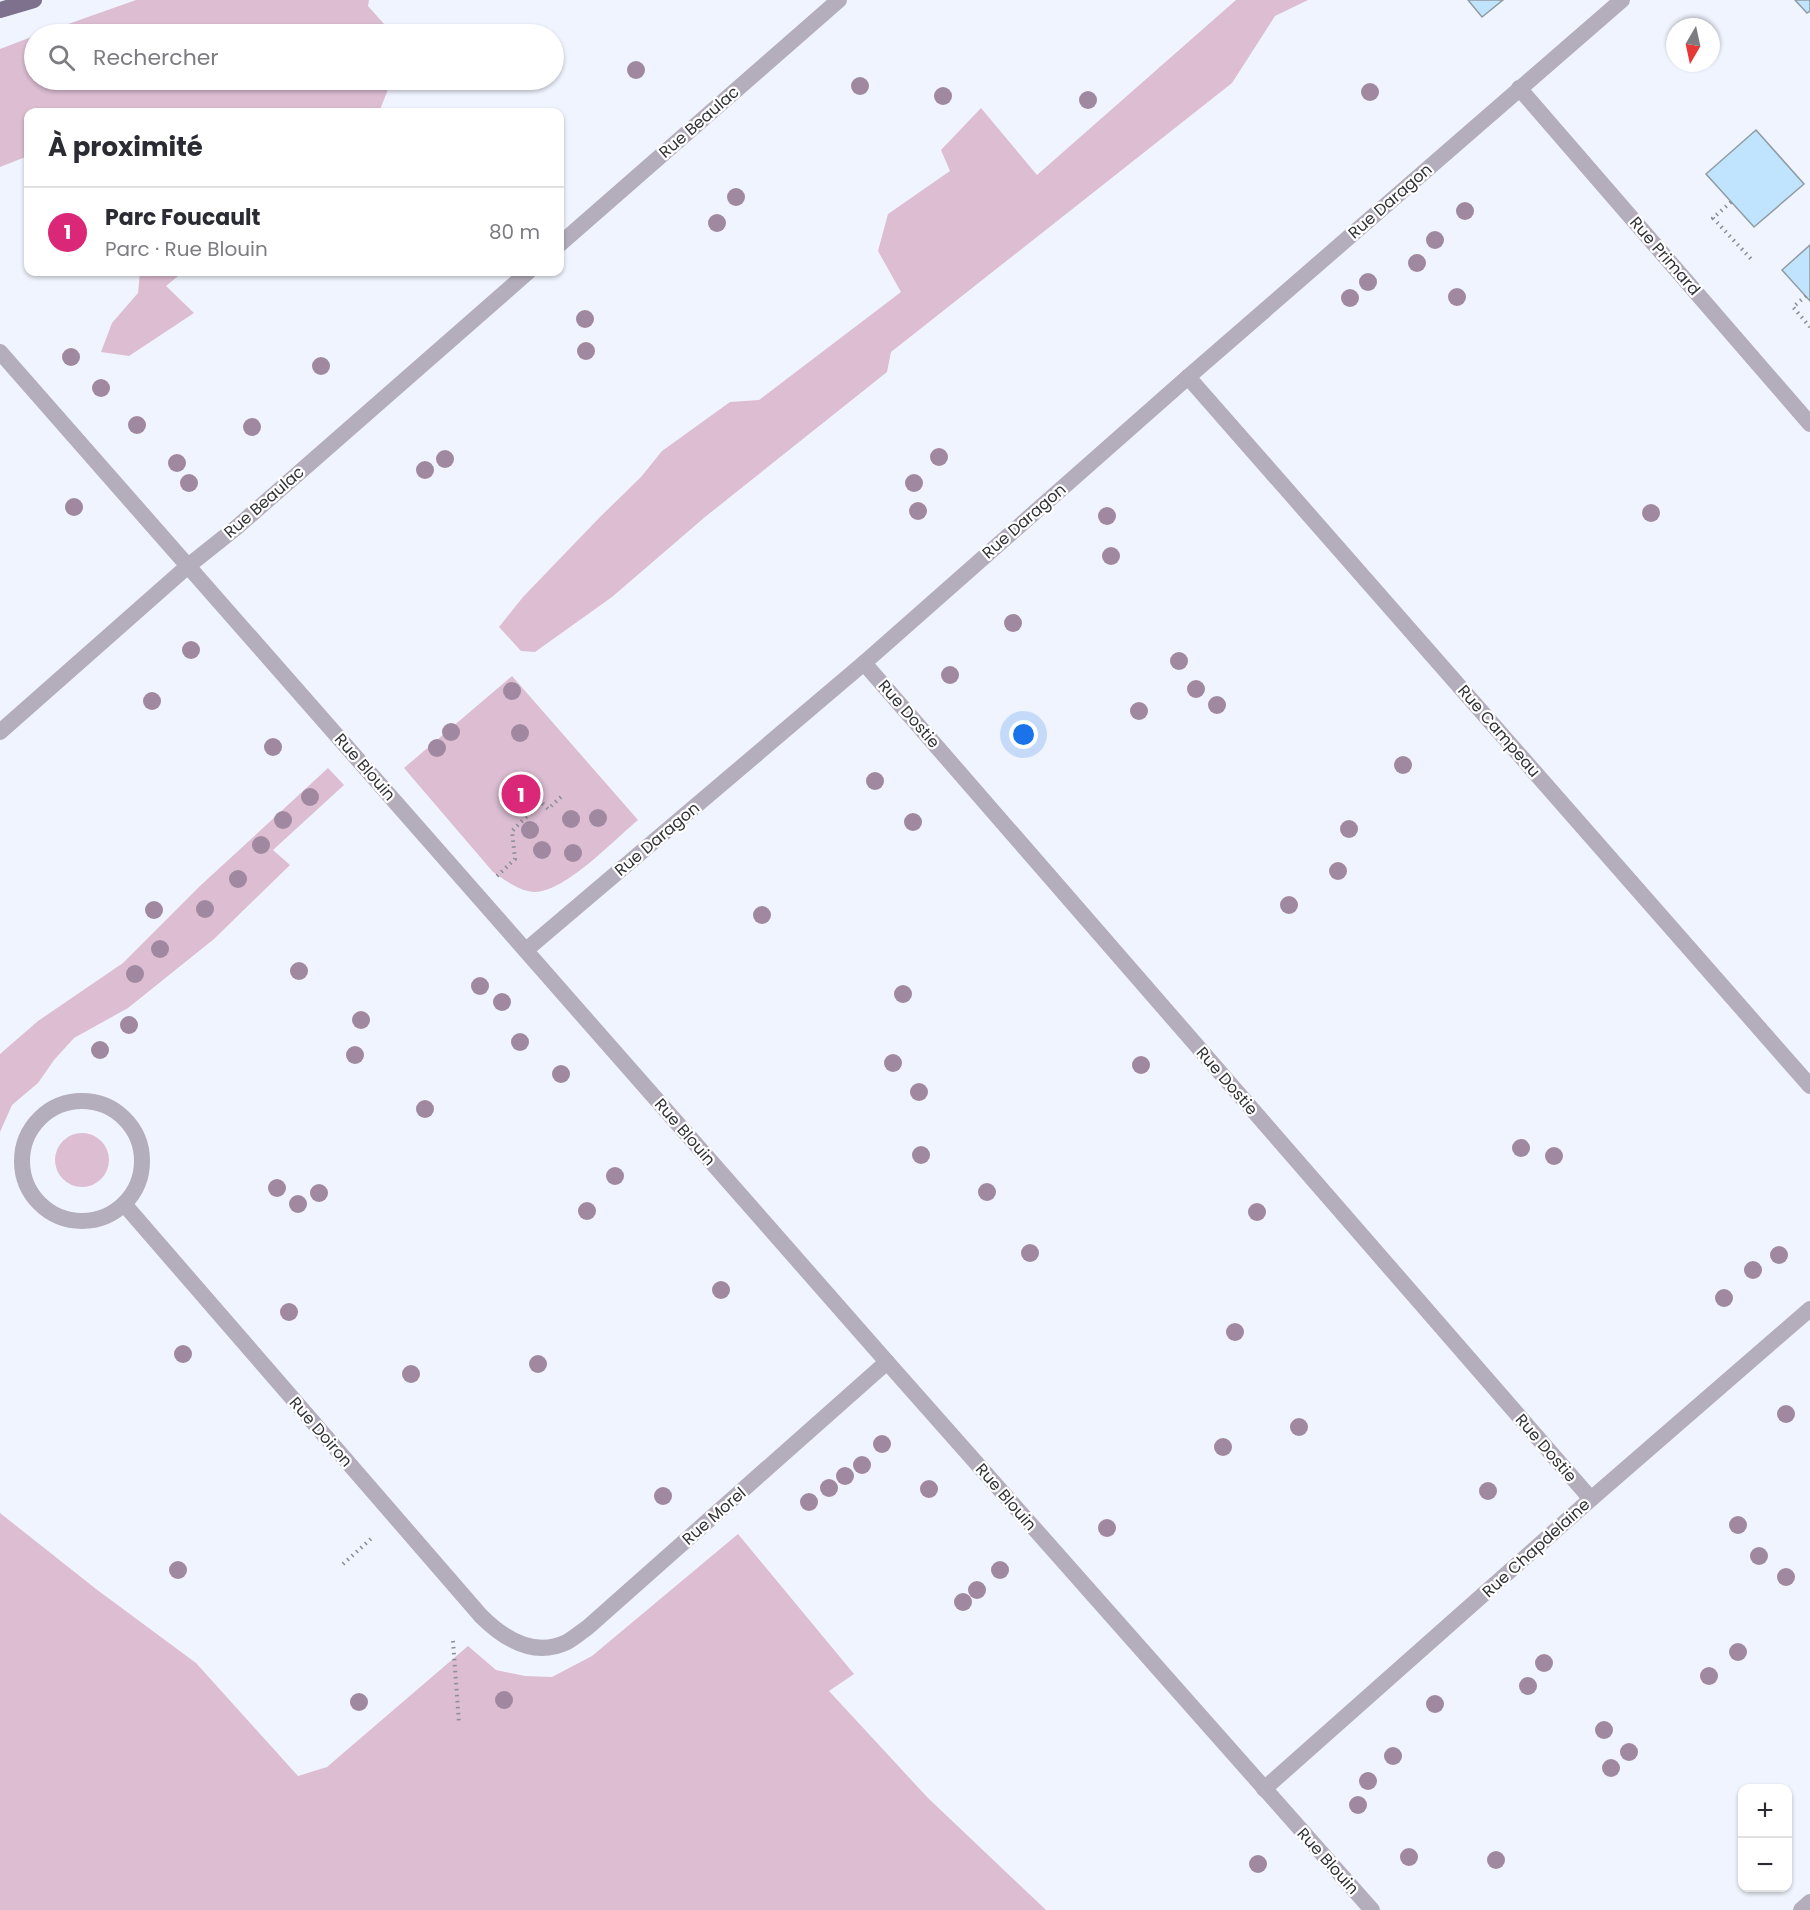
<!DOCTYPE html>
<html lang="fr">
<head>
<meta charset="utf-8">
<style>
  :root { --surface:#fff; --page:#f2f2f3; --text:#2b2b33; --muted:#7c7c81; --line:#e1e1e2; --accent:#db2777 }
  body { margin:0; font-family:Poppins,sans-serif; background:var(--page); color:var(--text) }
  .controls { position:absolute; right:18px; bottom:18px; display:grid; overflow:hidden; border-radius:12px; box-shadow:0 2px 4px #0004 }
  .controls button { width:54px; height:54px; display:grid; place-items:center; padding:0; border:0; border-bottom:2px solid var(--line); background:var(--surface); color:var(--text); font:30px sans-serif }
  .compass { position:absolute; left:1666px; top:18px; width:54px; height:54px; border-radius:50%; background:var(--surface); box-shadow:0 2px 4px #0004; rotate:189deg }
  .you { position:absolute; left:1024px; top:735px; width:21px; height:21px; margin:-15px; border:4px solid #fff; border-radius:50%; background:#1a73e8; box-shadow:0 0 0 9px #1a73e833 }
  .badge { display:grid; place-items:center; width:39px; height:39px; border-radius:50%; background:var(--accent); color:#fff; font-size:20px; font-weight:700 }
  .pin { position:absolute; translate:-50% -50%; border:3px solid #fff; box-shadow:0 2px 6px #0006 }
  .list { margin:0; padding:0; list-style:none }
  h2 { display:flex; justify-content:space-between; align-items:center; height:78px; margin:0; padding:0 24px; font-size:26px }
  h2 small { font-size:20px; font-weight:400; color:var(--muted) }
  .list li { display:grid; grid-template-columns:39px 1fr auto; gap:18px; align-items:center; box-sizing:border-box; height:90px; padding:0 24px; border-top:2px solid var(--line) }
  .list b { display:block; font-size:22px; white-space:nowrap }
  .list p { margin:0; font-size:20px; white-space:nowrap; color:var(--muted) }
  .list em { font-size:20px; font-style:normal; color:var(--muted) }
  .icon { flex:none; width:33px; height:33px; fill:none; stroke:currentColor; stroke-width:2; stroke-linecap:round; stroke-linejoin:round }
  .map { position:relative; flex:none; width:1810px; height:1910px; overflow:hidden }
  .search { position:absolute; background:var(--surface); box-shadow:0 2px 4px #0004; left:24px; top:24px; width:540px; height:66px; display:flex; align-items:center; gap:15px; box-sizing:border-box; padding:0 21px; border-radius:33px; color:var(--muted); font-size:22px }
  .panel { position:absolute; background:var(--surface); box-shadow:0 2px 4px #0004; left:24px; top:108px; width:540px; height:168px; border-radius:12px }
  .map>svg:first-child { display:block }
</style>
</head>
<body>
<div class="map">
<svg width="1810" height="1910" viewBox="0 0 1810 1910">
  <rect width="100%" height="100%" fill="#f0f4fe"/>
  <g fill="#dcbdd2">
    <path d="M136 0H369L368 6 393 34H40Z"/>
    <path d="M1236 0H1308L1275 16 1232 83 891 352 887 372 705 517 612 597 535 652 521 651 499 627 523 597 600 517 641 477 662 451 730 402 759 400 901 292 878 251 888 214 950 171 941 150 981 108 1037 175Z"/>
    <path d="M34 36V80H395L391 82 379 112H28V156L0 167V49Z"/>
    <path d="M140 272H183L166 286 194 313 129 356 101 352 112 323 138 293Z"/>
    <path d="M512 676 638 820C614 840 566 891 535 892 520 892 505 880 493 872L404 768Z"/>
    <path d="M328 768 344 785 273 850 290 865 214 939 128 1008 74 1038 54 1060 38 1083 12 1105 0 1132V1054L38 1021 123 963 200 886Z"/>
    <circle cx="82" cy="1160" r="27"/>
    <path d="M0 1513 96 1589 196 1663 298 1776 327 1767 468 1646 496 1670 525 1676 552 1677 592 1656 738 1534 854 1674 829 1691 927 1797 1046 1910H0Z"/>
  </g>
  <g fill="#c0e4fd" stroke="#909ba3" stroke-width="1.5">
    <path d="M1468 0H1503L1482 17Z"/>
    <path d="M1795 0H1810V11L1807 13Z"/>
    <path d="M1756 130 1804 184 1754 227 1706 174Z"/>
    <path d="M1810 245V301L1782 270Z"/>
  </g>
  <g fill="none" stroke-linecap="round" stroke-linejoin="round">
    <g stroke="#8b8e95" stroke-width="4" stroke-dasharray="1.5 4.5" stroke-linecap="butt">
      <path d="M1731 202 1713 218 1752 260"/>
      <path d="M1806 296 1793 307 1810 327"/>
      <path d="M497 876 515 859 512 831 541 802 548 809 563 795"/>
      <path d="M343 1564 374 1536"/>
      <path d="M453 1641 459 1723"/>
    </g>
    <g stroke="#b3adbc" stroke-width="16">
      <path d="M1519 88 1810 424"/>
      <path d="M560 244 839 0"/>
      <path d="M0 352 887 1362 1372 1910"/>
      <path d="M1188 377 1810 1086"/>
      <path d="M864 663 1591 1499"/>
      <path d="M0 732 188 566 237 527 528 272"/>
      <path d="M526 950 864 663 1188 377 1622 0"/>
      <circle cx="82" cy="1161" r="60"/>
      <path d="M124 1204 481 1616C504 1639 534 1658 567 1642 574 1638 581 1632 587 1628L887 1362"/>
      <path d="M1264 1789 1591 1499 1810 1309"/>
      <path d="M1801 1910 1810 1902"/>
    </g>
    <path stroke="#7d718d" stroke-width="16" d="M0 10 34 0"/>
  </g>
  <g fill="#a089a0">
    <circle cx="636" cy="70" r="9"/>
    <circle cx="860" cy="86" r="9"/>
    <circle cx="1370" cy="92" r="9"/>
    <circle cx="943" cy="96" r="9"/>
    <circle cx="1088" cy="100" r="9"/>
    <circle cx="736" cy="197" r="9"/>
    <circle cx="1465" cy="211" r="9"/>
    <circle cx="717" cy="223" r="9"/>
    <circle cx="1435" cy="240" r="9"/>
    <circle cx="1417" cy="263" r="9"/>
    <circle cx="1368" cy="282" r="9"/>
    <circle cx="1457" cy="297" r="9"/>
    <circle cx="1350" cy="298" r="9"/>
    <circle cx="585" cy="319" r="9"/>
    <circle cx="586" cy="351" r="9"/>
    <circle cx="71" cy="357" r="9"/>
    <circle cx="321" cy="366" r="9"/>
    <circle cx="101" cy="388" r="9"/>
    <circle cx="137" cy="425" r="9"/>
    <circle cx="252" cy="427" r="9"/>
    <circle cx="939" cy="457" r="9"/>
    <circle cx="445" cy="459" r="9"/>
    <circle cx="177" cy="463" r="9"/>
    <circle cx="425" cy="470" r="9"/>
    <circle cx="189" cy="483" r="9"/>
    <circle cx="914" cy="483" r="9"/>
    <circle cx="74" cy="507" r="9"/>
    <circle cx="918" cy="511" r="9"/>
    <circle cx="1651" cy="513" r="9"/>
    <circle cx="1107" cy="516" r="9"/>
    <circle cx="1111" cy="556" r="9"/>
    <circle cx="1013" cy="623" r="9"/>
    <circle cx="191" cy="650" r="9"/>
    <circle cx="1179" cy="661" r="9"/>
    <circle cx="950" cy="675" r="9"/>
    <circle cx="1196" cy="689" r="9"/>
    <circle cx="512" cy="691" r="9"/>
    <circle cx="152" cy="701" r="9"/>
    <circle cx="1217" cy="705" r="9"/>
    <circle cx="1139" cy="711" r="9"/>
    <circle cx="451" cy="732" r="9"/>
    <circle cx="520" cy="733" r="9"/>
    <circle cx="273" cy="747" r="9"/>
    <circle cx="437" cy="748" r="9"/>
    <circle cx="1403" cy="765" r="9"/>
    <circle cx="875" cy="781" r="9"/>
    <circle cx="310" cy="797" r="9"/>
    <circle cx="598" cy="818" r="9"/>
    <circle cx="571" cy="819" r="9"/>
    <circle cx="283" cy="820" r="9"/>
    <circle cx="913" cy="822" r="9"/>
    <circle cx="1349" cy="829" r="9"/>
    <circle cx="530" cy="830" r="9"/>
    <circle cx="261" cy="845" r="9"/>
    <circle cx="542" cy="850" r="9"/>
    <circle cx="573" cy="853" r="9"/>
    <circle cx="1338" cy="871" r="9"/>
    <circle cx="238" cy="879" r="9"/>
    <circle cx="1289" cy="905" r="9"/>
    <circle cx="205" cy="909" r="9"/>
    <circle cx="154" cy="910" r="9"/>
    <circle cx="762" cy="915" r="9"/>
    <circle cx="160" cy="949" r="9"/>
    <circle cx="299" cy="971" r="9"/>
    <circle cx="135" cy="974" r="9"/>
    <circle cx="480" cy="986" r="9"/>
    <circle cx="903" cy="994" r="9"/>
    <circle cx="502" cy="1002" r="9"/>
    <circle cx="361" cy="1020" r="9"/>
    <circle cx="129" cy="1025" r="9"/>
    <circle cx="520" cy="1042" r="9"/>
    <circle cx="100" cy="1050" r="9"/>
    <circle cx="355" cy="1055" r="9"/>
    <circle cx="893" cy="1063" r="9"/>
    <circle cx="1141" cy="1065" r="9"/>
    <circle cx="561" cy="1074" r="9"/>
    <circle cx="919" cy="1092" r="9"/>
    <circle cx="425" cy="1109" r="9"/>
    <circle cx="1521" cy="1148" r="9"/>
    <circle cx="921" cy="1155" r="9"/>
    <circle cx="1554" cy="1156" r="9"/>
    <circle cx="615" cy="1176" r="9"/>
    <circle cx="277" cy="1188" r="9"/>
    <circle cx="987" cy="1192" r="9"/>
    <circle cx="319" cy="1193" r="9"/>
    <circle cx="298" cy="1204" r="9"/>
    <circle cx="587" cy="1211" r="9"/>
    <circle cx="1257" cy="1212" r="9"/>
    <circle cx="1030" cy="1253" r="9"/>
    <circle cx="1779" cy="1255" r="9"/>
    <circle cx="1753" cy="1270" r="9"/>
    <circle cx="721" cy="1290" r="9"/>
    <circle cx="1724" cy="1298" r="9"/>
    <circle cx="289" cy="1312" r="9"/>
    <circle cx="1235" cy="1332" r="9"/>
    <circle cx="183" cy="1354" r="9"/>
    <circle cx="538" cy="1364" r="9"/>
    <circle cx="411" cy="1374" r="9"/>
    <circle cx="1786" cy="1414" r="9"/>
    <circle cx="1299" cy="1427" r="9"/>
    <circle cx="882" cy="1444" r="9"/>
    <circle cx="1223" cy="1447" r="9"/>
    <circle cx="862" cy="1465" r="9"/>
    <circle cx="845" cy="1476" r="9"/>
    <circle cx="829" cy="1488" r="9"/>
    <circle cx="929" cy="1489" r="9"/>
    <circle cx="1488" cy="1491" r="9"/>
    <circle cx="663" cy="1496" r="9"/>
    <circle cx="809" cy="1502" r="9"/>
    <circle cx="1738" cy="1525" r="9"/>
    <circle cx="1107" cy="1528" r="9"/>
    <circle cx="1759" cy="1556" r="9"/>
    <circle cx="178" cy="1570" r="9"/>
    <circle cx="1000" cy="1570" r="9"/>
    <circle cx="1786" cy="1577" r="9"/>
    <circle cx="977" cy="1590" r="9"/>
    <circle cx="963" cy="1602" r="9"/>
    <circle cx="1738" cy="1652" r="9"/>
    <circle cx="1544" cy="1663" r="9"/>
    <circle cx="1709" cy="1676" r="9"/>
    <circle cx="1528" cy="1686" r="9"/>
    <circle cx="504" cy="1700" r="9"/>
    <circle cx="359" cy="1702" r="9"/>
    <circle cx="1435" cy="1704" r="9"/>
    <circle cx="1604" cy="1730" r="9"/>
    <circle cx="1629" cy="1752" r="9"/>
    <circle cx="1393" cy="1756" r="9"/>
    <circle cx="1611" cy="1768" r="9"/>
    <circle cx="1368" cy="1781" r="9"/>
    <circle cx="1358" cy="1805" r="9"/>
    <circle cx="1409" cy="1857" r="9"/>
    <circle cx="1496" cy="1860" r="9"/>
    <circle cx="1258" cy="1864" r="9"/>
  </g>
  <g text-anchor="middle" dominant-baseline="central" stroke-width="4.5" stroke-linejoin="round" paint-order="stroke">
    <g font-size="16" fill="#313237" stroke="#fff">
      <text transform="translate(699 122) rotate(-41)">Rue Beaulac</text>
      <text transform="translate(1390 201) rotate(-41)">Rue Daragon</text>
      <text transform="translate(1665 256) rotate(49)">Rue Primard</text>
      <text transform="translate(264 502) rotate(-41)">Rue Beaulac</text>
      <text transform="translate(1024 521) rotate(-41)">Rue Daragon</text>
      <text transform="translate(909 714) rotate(49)">Rue Dostie</text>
      <text transform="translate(1499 731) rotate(49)">Rue Campeau</text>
      <text transform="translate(365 767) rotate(49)">Rue Blouin</text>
      <text transform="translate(657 839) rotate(-40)">Rue Daragon</text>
      <text transform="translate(1227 1081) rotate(49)">Rue Dostie</text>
      <text transform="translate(685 1132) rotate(49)">Rue Blouin</text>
      <text transform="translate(321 1432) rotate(49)">Rue Doiron</text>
      <text transform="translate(1546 1448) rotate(49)">Rue Dostie</text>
      <text transform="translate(1006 1497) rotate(49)">Rue Blouin</text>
      <text transform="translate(714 1516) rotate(-41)">Rue Morel</text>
      <text transform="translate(1536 1548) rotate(-42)">Rue Chapdelaine</text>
      <text transform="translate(1328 1861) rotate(48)">Rue Blouin</text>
    </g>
  </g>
</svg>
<div class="controls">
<button>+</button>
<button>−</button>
</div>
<svg class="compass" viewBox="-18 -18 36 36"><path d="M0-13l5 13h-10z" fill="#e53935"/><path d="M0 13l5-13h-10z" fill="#7c7c81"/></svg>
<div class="you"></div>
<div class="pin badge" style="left:521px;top:794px">1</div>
<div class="search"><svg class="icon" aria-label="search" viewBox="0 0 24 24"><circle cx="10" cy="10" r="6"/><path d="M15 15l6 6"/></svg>Rechercher</div>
<section class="panel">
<h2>À proximité<small></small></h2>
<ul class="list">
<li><span class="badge">1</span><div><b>Parc Foucault</b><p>Parc · Rue Blouin</p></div><em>80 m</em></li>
</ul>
</section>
</div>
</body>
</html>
